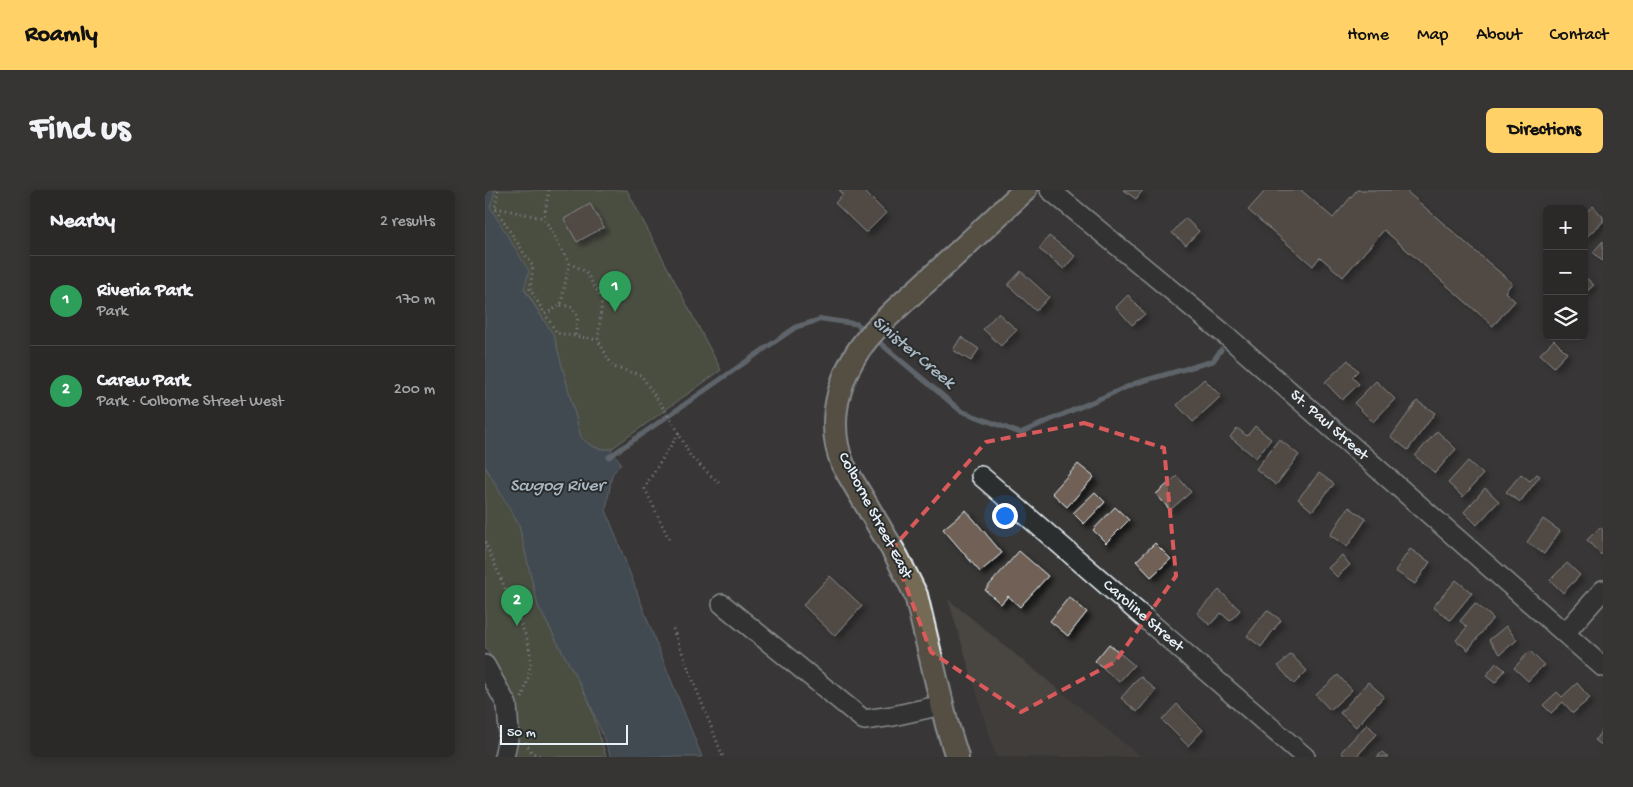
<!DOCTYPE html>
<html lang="en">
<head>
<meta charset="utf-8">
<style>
  :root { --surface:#2a2928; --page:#363534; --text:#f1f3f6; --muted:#a5a6a8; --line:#464545; --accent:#ffd166 }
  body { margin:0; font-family:"Gochi Hand",sans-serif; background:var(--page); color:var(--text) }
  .controls { position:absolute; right:15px; top:15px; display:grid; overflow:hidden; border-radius:8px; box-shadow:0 2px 12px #0003 }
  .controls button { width:45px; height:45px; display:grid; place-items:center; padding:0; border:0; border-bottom:1px solid var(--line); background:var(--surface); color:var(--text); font:25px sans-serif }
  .scale { position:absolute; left:15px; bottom:12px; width:128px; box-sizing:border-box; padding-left:5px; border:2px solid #e8f1f8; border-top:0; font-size:14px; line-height:18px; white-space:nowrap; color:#e8f1f8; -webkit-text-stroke:4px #2a2d2e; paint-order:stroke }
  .you { position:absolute; left:519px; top:325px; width:18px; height:18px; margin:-12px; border:4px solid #fff; border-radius:50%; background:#1a73e8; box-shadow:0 0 0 8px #1a73e833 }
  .badge { display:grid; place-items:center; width:32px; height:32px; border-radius:50%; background:var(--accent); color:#fff; font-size:16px; font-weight:700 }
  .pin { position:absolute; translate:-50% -41px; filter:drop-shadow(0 1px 2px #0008) }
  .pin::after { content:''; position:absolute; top:26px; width:18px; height:15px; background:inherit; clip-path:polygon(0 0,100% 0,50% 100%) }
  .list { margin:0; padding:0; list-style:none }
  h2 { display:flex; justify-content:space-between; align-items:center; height:65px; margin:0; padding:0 20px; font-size:21px }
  h2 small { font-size:16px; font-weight:400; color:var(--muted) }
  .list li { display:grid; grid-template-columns:32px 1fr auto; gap:15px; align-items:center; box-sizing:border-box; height:90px; padding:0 20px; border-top:1px solid var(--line) }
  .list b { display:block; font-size:19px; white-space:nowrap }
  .list p { margin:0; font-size:16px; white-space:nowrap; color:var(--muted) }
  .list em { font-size:16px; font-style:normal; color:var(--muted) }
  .icon { flex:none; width:28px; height:28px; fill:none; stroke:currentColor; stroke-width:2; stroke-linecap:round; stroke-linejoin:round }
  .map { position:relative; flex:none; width:1118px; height:567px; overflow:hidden; border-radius:8px }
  header { display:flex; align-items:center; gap:30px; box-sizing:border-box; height:70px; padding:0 25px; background:var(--accent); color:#111 }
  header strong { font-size:24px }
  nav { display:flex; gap:28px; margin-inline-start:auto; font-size:18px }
  .intro { display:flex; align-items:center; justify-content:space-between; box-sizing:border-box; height:120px; padding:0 30px }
  h1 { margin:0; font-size:35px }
  .button { padding:12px 22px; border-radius:8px; background:var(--accent); color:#111; font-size:18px; font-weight:700 }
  main { display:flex; gap:30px; padding:0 30px }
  aside { flex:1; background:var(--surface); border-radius:8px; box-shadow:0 2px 12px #0003 }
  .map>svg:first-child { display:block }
</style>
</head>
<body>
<header>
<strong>Roamly</strong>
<nav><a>Home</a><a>Map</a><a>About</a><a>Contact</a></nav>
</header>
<div class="intro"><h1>Find us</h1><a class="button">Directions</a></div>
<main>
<aside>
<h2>Nearby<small>2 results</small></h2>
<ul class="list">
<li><span class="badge" style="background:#2e9e5b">1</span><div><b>Riveria Park</b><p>Park</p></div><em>170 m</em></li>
<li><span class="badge" style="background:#2e9e5b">2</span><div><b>Carew Park</b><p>Park · Colborne Street West</p></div><em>200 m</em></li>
</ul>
</aside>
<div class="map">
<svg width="1118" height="567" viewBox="0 0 1118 567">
  <defs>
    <filter id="shadow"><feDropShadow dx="4.5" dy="4.5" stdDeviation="2.5" flood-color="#0009"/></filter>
  </defs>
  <rect width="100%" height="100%" fill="#383736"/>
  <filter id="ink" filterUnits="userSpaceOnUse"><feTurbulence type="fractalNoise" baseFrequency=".02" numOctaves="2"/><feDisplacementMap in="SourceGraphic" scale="10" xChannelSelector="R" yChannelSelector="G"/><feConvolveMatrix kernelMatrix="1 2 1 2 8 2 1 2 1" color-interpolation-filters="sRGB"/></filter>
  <g filter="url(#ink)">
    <path fill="#48443f" d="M463 409 656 567H511Z"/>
    <g fill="#616a50" stroke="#a4aea4">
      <path d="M9 0H142L236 180 126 259C112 260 106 257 96 247L69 146 39 98 5 17Z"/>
      <path d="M0 276 34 335 53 416 104 511 121 567H26L28 512 0 456Z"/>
    </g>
    <path fill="#4e6372" stroke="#8c9ca8" d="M0 0 10 1 5 17 44 81 39 99 69 146 96 247C106 257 112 260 126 259L136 273 127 285 121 320 172 455 217 567H126L104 511 53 416 34 335 0 276Z"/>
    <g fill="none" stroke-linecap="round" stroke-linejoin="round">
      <g stroke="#8c9ca8" stroke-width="5">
        <path d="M389 148 476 221 535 243 651 193 728 171 736 160"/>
        <path d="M124 267 311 137 337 129 372 134 380 141"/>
      </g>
    </g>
    <g fill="#6f6155" stroke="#e8f1f8" filter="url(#shadow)">
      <path d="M354 0H378L401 23 381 43 350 13 358 4Z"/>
      <path d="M638 0H658L651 9Z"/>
      <path d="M781 0H816L848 28 872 0H920L1027 93 1020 102 1030 111 1008 136 899 40 858 87 835 67 828 76 763 20Z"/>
      <path d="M105 14 119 37 92 52 79 29Z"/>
      <path d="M1108 16 1118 27V32L1099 49V24Z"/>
      <path d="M700 28 714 41 701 55 687 43Z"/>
      <path d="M564 46 590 66 579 79 554 59Z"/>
      <path d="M1118 51V72L1108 62Z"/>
      <path d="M536 81 564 107 551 121 523 95Z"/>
      <path d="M1099 86 1109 95 1099 104Z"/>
      <path d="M643 105 660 124 647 135 631 117Z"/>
      <path d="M513 123 532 140 516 156 498 139Z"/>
      <path d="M476 147 494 159 486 171 468 160Z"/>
      <path d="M1069 150 1082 163 1069 177 1055 164Z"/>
      <path d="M863 170 873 181 867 187 874 194 857 210 840 192Z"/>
      <path d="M719 189 736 206 708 232 692 215Z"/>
      <path d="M891 191 910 209 888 232 869 213Z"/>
      <path d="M932 211 950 223 923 260 906 247Z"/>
      <path d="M770 236 786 249 771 268 745 247 752 238 762 246Z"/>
      <path d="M952 241 971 259 950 283 930 266Z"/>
      <path d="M794 249 814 265 791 295 771 279Z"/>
      <path d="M983 271 998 284 978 307 963 293Z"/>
      <path d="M593 274 609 287 582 317 567 303Z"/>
      <path d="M834 283 849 294 827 321 813 309Z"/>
      <path d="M1036 284 1045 291 1052 284 1055 286 1035 312 1021 302Z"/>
      <path d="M692 286 706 302 685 320 671 304Z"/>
      <path d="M1000 298 1014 311 992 335 979 322Z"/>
      <path d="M610 302 620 312 599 334 588 323Z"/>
      <path d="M630 317 644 330 621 353 608 340Z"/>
      <path d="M864 317 881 329 862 357 845 345Z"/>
      <path d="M481 320 517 363 495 382 458 339Z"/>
      <path d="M1058 329 1075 341 1059 364 1042 352Z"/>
      <path d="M1115 337 1118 340V363L1116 365 1102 350Z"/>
      <path d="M670 353 686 369 666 387 651 371Z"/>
      <path d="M925 359 945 372 930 394 910 381Z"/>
      <path d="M534 361 563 386 535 417 523 406 516 414 500 400Z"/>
      <path d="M857 365 865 375 852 387 843 378Z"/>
      <path d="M1082 373 1095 385 1078 403 1065 390Z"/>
      <path d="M345 386 377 416 350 446 318 415Z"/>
      <path d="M971 390 987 403 965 430 948 417Z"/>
      <path d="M734 400 755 420 745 431 736 423 725 435 712 423Z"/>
      <path d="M584 407 602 422 583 446 565 431Z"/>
      <path d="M990 413 1008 428 983 460 971 450 982 437 975 431Z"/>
      <path d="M782 420 796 430 776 457 762 446Z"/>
      <path d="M1021 436 1032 450 1015 464 1004 450Z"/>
      <path d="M624 454 649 475 634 492 610 471Z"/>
      <path d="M1045 461 1059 475 1043 491 1029 478Z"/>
      <path d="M806 464 822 481 809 494 793 476Z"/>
      <path d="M1011 473 1020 480 1010 493 1001 486Z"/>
      <path d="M853 485 867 500 845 520 831 505Z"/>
      <path d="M655 486 671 500 652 522 636 508Z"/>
      <path d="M883 492 899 506 871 537 855 523Z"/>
      <path d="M1092 493 1105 508 1088 523 1078 512 1066 523 1058 515 1072 502 1077 507Z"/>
      <path d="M692 514 718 540 703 556 677 530Z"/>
      <path d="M882 534 892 544 871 567H861L856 562Z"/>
      <path d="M1118 539V556L1110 550Z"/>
      <path d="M897 562 903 567H892Z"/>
    </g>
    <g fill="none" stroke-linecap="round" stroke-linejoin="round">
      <g stroke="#e8f1f8" stroke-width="22">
        <g id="minor">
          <path id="s1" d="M565 0 743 147 1118 477"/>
          <path id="s2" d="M496 286 820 567"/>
          <path d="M237 414 379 530 408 526 457 515"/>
          <path d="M1080 443 1118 400"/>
          <path d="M0 475 22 515 24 543 19 567"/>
        </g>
      </g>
      <g stroke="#e8f1f8" stroke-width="26">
        <path id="major" d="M472 567 462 535 431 405 412 367 358 275C339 229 356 176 389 141 408 120 430 102 451 83 480 56 510 28 540 0"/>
      </g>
      <g stroke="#e8f1f8" stroke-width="3" stroke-dasharray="1 4" stroke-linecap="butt">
        <path d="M13 0 10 18 48 77 45 99 60 124"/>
        <path d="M64 0 59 28 84 73 100 81 117 109 113 150 128 177 156 185 189 234 206 267 235 294"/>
        <path d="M11 18 59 28"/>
        <path d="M84 73 76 115 60 124 72 143 113 150"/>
        <path d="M76 115 87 117 93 127 90 146"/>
        <path d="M184 349 160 299 162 293 194 243"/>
        <path d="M0 352 43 451C48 474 44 486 37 508"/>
        <path d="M188 439 238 567"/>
        <path d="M40 552 47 563 58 567"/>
      </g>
      <use href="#minor" stroke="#2a2d2e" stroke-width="19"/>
      <use href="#major" stroke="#746b52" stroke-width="22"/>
    </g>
  </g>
  <path d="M0 0H1118V567H0ZM599 233 679 258 691 386 630 472 536 522 446 462 407 359 501 252Z" fill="#383736" fill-opacity=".55" fill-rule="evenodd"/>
  <path fill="none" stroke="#da5a5c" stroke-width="4" stroke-dasharray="10 6" stroke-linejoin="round" d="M599 233 679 258 691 386 630 472 536 522 446 462 407 359 501 252Z"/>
  <g text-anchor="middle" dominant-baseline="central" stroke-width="4" stroke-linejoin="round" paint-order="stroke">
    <g font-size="16" fill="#e8f1f8" stroke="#2a2d2e">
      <text stroke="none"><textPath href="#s1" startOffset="365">St. Paul Street</textPath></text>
      <text transform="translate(389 326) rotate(62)">Colborne Street East</text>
      <text stroke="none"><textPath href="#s2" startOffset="214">Caroline Street</textPath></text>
    </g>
    <g font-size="18" font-style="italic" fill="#aab8c2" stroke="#2a2d2e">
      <text transform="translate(428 163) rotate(40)">Sinister Creek</text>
      <text x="72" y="296">Scugog River</text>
    </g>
  </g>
</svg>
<div class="controls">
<button>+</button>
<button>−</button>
<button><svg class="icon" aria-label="layers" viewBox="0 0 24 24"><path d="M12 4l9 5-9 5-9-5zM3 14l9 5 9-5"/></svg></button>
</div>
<div class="scale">50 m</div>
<div class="you"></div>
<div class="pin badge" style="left:130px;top:122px;background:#2e9e5b">1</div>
<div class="pin badge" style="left:32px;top:436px;background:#2e9e5b">2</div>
</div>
</main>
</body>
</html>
